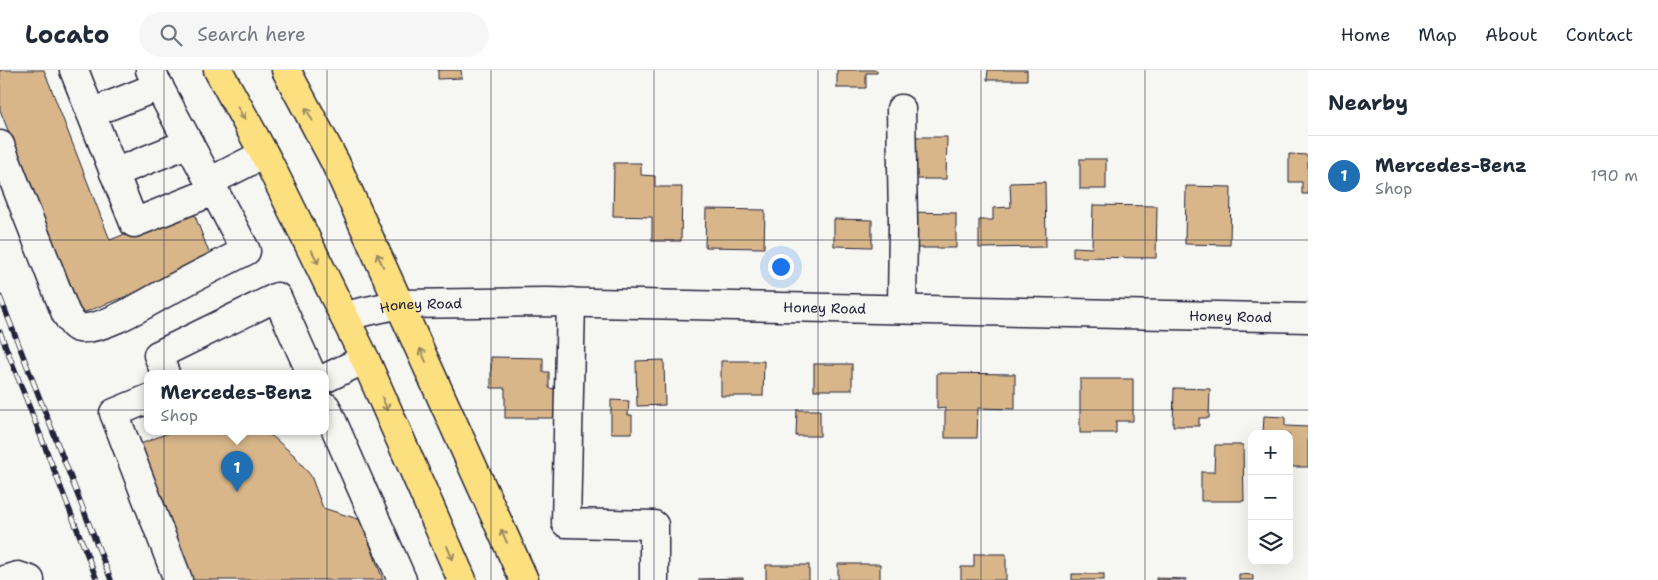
<!DOCTYPE html>
<html lang="en">
<head>
<meta charset="utf-8">
<style>
  :root { --surface:#fff; --page:#f6f6f7; --text:#1f2937; --muted:#747a83; --line:#e0e1e3; --accent:#1f6fb2 }
  body { margin:0; font-family:"Shantell Sans",sans-serif; background:var(--page); color:var(--text) }
  .controls { position:absolute; right:15px; bottom:15px; display:grid; overflow:hidden; border-radius:10px; box-shadow:0 5px 20px #0002 }
  .controls button { width:45px; height:45px; display:grid; place-items:center; padding:0; border:0; border-bottom:1px solid var(--line); background:var(--surface); color:var(--text); font:25px sans-serif }
  .you { position:absolute; left:780px; top:196px; width:18px; height:18px; margin:-12px; border:4px solid #fff; border-radius:50%; background:#1a73e8; box-shadow:0 0 0 8px #1a73e833 }
  .badge { display:grid; place-items:center; width:32px; height:32px; border-radius:50%; background:var(--accent); color:#fff; font-size:16px; font-weight:700 }
  .pin { position:absolute; translate:-50% -41px; filter:drop-shadow(0 1px 2px #0008) }
  .pin::after { content:''; position:absolute; top:26px; width:18px; height:15px; background:inherit; clip-path:polygon(0 0,100% 0,50% 100%) }
  .popup { position:absolute; left:144px; top:300px; width:185px; height:65px; box-sizing:border-box; display:grid; place-content:center; border-radius:10px; background:var(--surface); filter:drop-shadow(0 1px 4px #0005); font-size:16px; white-space:nowrap; color:var(--muted) }
  .popup b { font-size:19px; color:var(--text) }
  .popup::after { content:''; position:absolute; left:50%; top:100%; margin-left:-10px; border:10px solid transparent; border-top-color:var(--surface) }
  .list { margin:0; padding:0; list-style:none }
  h2 { display:flex; justify-content:space-between; align-items:center; height:65px; margin:0; padding:0 20px; font-size:21px }
  h2 small { font-size:16px; font-weight:400; color:var(--muted) }
  .list li { display:grid; grid-template-columns:32px 1fr auto; gap:15px; align-items:center; box-sizing:border-box; height:80px; padding:0 20px; border-top:1px solid var(--line) }
  .list b { display:block; font-size:19px; white-space:nowrap }
  .list p { margin:0; font-size:16px; white-space:nowrap; color:var(--muted) }
  .list em { font-size:16px; font-style:normal; color:var(--muted) }
  .icon { flex:none; width:28px; height:28px; fill:none; stroke:currentColor; stroke-width:2; stroke-linecap:round; stroke-linejoin:round }
  .map { position:relative; flex:none; width:1308px; height:510px; overflow:hidden }
  header { display:flex; align-items:center; gap:30px; box-sizing:border-box; height:70px; padding:0 25px; background:var(--surface); border-bottom:1px solid var(--line) }
  header strong { font-size:24px }
  nav { display:flex; gap:28px; margin-inline-start:auto; font-size:18px }
  .search { width:350px; height:45px; background:var(--page); display:flex; align-items:center; gap:12px; box-sizing:border-box; padding:0 18px; border-radius:28px; color:var(--muted); font-size:19px }
  main { display:flex }
  aside { flex:1; background:var(--surface) }
  .map>svg:first-child { display:block }
</style>
</head>
<body>
<header>
<strong>Locato</strong>
<div class="search"><svg class="icon" aria-label="search" viewBox="0 0 24 24"><circle cx="10" cy="10" r="6"/><path d="M15 15l6 6"/></svg>Search here</div>
<nav><a>Home</a><a>Map</a><a>About</a><a>Contact</a></nav>
</header>
<main>
<div class="map">
<svg width="1308" height="510" viewBox="0 0 1308 510">
  <rect width="100%" height="100%" fill="#f6f6f2"/>
  <filter id="ink" filterUnits="userSpaceOnUse"><feTurbulence type="fractalNoise" baseFrequency=".02" numOctaves="2"/><feDisplacementMap in="SourceGraphic" scale="10" xChannelSelector="R" yChannelSelector="G"/><feConvolveMatrix kernelMatrix="1 2 1 2 8 2 1 2 1" color-interpolation-filters="sRGB"/></filter>
  <g filter="url(#ink)">
    <g fill="#d8b68a" stroke="#22223b">
      <path d="M0 0H44L110 170 192 138 213 193 80 244 0 40Z"/>
      <path d="M438 0H461L462 8 438 9Z"/>
      <path d="M837 0H877V3H866V18H837Z"/>
      <path d="M988 0H1027V10H987Z"/>
      <path d="M909 67H947L946 109H909Z"/>
      <path d="M1289 84 1308 85V124H1302V112H1289Z"/>
      <rect x="1080" y="89" width="26" height="30"/>
      <path d="M614 93H641V105L655 106V117H682L681 171H652V147L613 146Z"/>
      <path d="M1045 112 1046 177 979 178V150H993V138L1011 137 1010 113Z"/>
      <path d="M1186 116 1231 117 1230 175 1185 174Z"/>
      <path d="M1093 135 1157 136 1156 188 1073 187V177L1092 178Z"/>
      <path d="M706 139 765 140 764 178 705 177Z"/>
      <path d="M908 142 956 143V178H908Z"/>
      <path d="M834 149 872 150V177L834 176Z"/>
      <path d="M491 287 543 288V302H549V318L555 319V348H505V318H491Z"/>
      <path d="M664 290 665 335 637 336 636 291Z"/>
      <path d="M721 291H764L763 326H721Z"/>
      <rect x="814" y="294" width="38" height="26"/>
      <path d="M937 303 1015 304V339L978 338 977 368H945V338L937 339Z"/>
      <path d="M1080 309H1133V351H1116V363H1080Z"/>
      <path d="M1174 318 1210 319 1209 348H1199V356H1173Z"/>
      <path d="M611 330 629 331 628 345H632V363H611Z"/>
      <path d="M797 340H820V366H796Z"/>
      <path d="M1264 346 1285 347V356L1308 357V397H1289V364H1263Z"/>
      <path d="M173 361H259L272 366 295 386 311 406 323 438 361 450 383 510H190L138 375Z"/>
      <path d="M1215 375H1243L1244 431H1201V402H1214Z"/>
      <path d="M974 484H1006V510H961V497H974Z"/>
      <path d="M838 494H880V510H829H838Z"/>
      <rect x="766" y="495" width="43" height="15"/>
      <rect x="1072" y="504" width="32" height="6"/>
      <path d="M1239 504 1253 505V510H1239Z"/>
      <path d="M743 508V510H699V509Z"/>
      <path d="M1156 508 1186 509V510H1156Z"/>
    </g>
    <g fill="none" stroke-linecap="round" stroke-linejoin="round">
      <g stroke="#22223b" stroke-width="31">
        <g id="minor">
          <path d="M74 0 134 153 214 121"/>
          <path d="M901 39 903 152 902 239"/>
          <path d="M91 43 159 16"/>
          <path d="M0 75 66 244C70 249 73 257 79 258 102 262 153 229 174 218 198 205 222 193 246 181L150 0"/>
          <path d="M114 103 189 73"/>
          <path d="M209 112 264 84"/>
          <path d="M571 232 566 453 654 455V510"/>
          <path id="s1" d="M344 246 400 234 546 232 1308 248"/>
          <path d="M165 303 158 285 277 227 311 303"/>
          <path d="M326 308 365 289"/>
          <path d="M148 329 114 343 178 510"/>
          <path d="M326 337 402 510"/>
          <path d="M4 510 18 506 30 510"/>
        </g>
      </g>
      <g stroke="#22223b" stroke-width="31">
        <g id="major">
          <path d="M218 0 269 93 365 289 462 510"/>
          <path d="M286 0 335 92 524 510"/>
        </g>
      </g>
      <use href="#minor" stroke="#f6f6f2" stroke-width="28"/>
      <use href="#major" stroke="#fce080" stroke-width="28"/>
      <g stroke="#22223b" stroke-width="5.5">
        <g id="rail">
          <path d="M0 227 111 510"/>
          <path d="M0 262 97 510"/>
        </g>
      </g>
      <use href="#rail" stroke="#f6f6f2" stroke-width="4" stroke-dasharray="11" stroke-linecap="butt"/>
    </g>
    <defs><path id="oneway-shaft" d="M-6 0H5M1.5-3L5.5 0L1.5 3" fill="none" stroke-width="1.6" stroke-linecap="round" stroke-linejoin="round" transform="scale(1.25)"/></defs>
    <g stroke="#9a8a61">
      <use href="#oneway-shaft" transform="translate(241 43) rotate(61)"/>
      <use href="#oneway-shaft" transform="translate(309 44) rotate(-118)"/>
      <use href="#oneway-shaft" transform="translate(315 187) rotate(64)"/>
      <use href="#oneway-shaft" transform="translate(380 190) rotate(-115)"/>
      <use href="#oneway-shaft" transform="translate(423 285) rotate(-114)"/>
      <use href="#oneway-shaft" transform="translate(385 334) rotate(67)"/>
      <use href="#oneway-shaft" transform="translate(504 466) rotate(-114)"/>
      <use href="#oneway-shaft" transform="translate(450 483) rotate(67)"/>
    </g>
  </g>
  <path fill="none" stroke="#22223b" stroke-width="1" stroke-opacity="0.55" d="M164 0V510M327 0V510M491 0V510M654 0V510M818 0V510M981 0V510M1145 0V510M0 170H1308M0 340H1308"/>
  <g text-anchor="middle" dominant-baseline="central" stroke-width="4" stroke-linejoin="round" paint-order="stroke">
    <g font-size="14" fill="#22223b" stroke="#f6f6f2">
      <text stroke="none"><textPath href="#s1" startOffset="78">Honey Road</textPath></text>
      <text stroke="none"><textPath href="#s1" startOffset="482">Honey Road</textPath></text>
      <text stroke="none"><textPath href="#s1" startOffset="888">Honey Road</textPath></text>
    </g>
  </g>
</svg>
<div class="controls">
<button>+</button>
<button>−</button>
<button><svg class="icon" aria-label="layers" viewBox="0 0 24 24"><path d="M12 4l9 5-9 5-9-5zM3 14l9 5 9-5"/></svg></button>
</div>
<div class="you"></div>
<div class="pin badge" style="left:237px;top:422px">1</div>
<div class="popup"><b>Mercedes-Benz</b>Shop</div>
</div>
<aside>
<h2>Nearby<small></small></h2>
<ul class="list">
<li><span class="badge">1</span><div><b>Mercedes-Benz</b><p>Shop</p></div><em>190 m</em></li>
</ul>
</aside>
</main>
</body>
</html>
